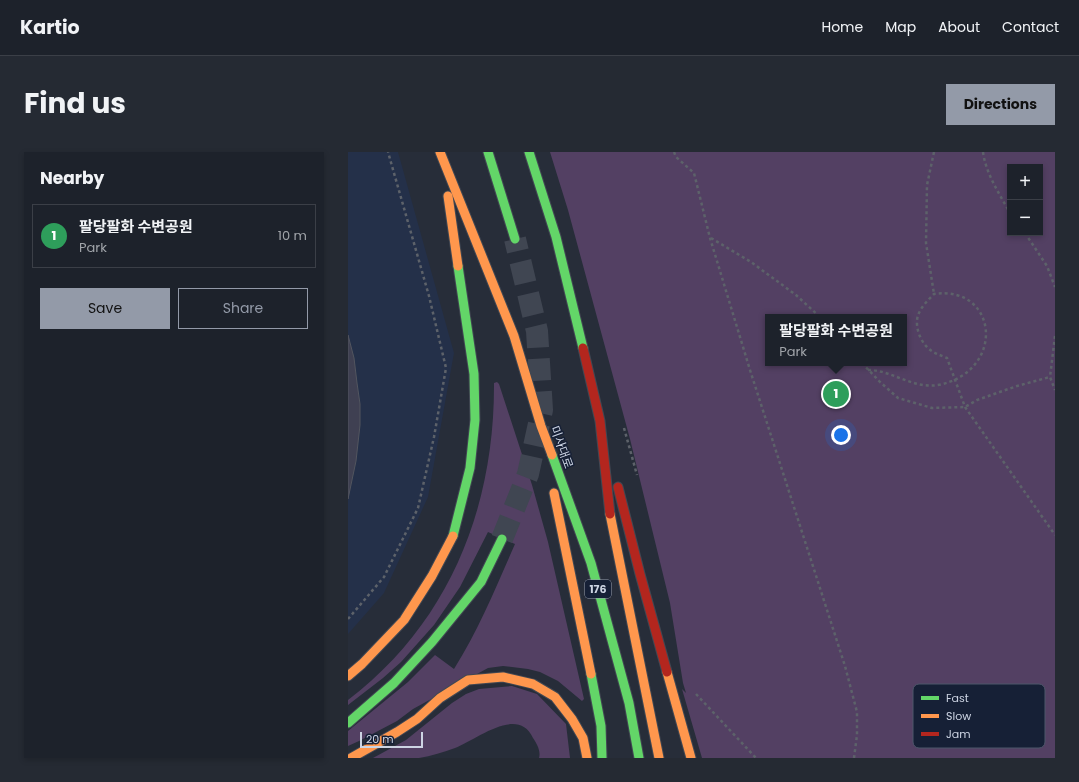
<!DOCTYPE html>
<html lang="en">
<head>
<meta charset="utf-8">
<style>
  :root { --surface:#1d222b; --page:#252a33; --text:#f1f3f6; --muted:#a0a4a9; --line:#3b3f47; --accent:#939aa8 }
  body { margin:0; font-family:Poppins,"Noto Sans KR",sans-serif; background:var(--page); color:var(--text) }
  .controls { position:absolute; right:12px; top:12px; display:grid; overflow:hidden; border-radius:0px; box-shadow:0 2px 6px #0003 }
  .controls button { width:36px; height:36px; display:grid; place-items:center; padding:0; border:0; border-bottom:1px solid var(--line); background:var(--surface); color:var(--text); font:20px sans-serif }
  .scale { position:absolute; left:12px; bottom:10px; width:63px; box-sizing:border-box; padding-left:4px; border:2px solid #cdd4e3; border-top:0; font-size:11px; line-height:14px; white-space:nowrap; color:#cdd4e3; -webkit-text-stroke:3px #162036; paint-order:stroke }
  .you { position:absolute; left:493px; top:283px; width:14px; height:14px; margin:-10px; border:3px solid #fff; border-radius:50%; background:#1a73e8; box-shadow:0 0 0 6px #1a73e833 }
  .badge { display:grid; place-items:center; width:26px; height:26px; border-radius:50%; background:var(--accent); color:#fff; font-size:13px; font-weight:700 }
  .pin { position:absolute; translate:-50% -50%; border:2px solid #fff; box-shadow:0 1px 4px #0006 }
  .popup { position:absolute; left:417px; top:162px; width:142px; height:52px; box-sizing:border-box; display:grid; place-content:center; border-radius:0px; background:var(--surface); filter:drop-shadow(0 1px 3px #0005); font-size:13px; white-space:nowrap; color:var(--muted) }
  .popup b { font-size:15px; color:var(--text) }
  .popup::after { content:''; position:absolute; left:50%; top:100%; margin-left:-8px; border:8px solid transparent; border-top-color:var(--surface) }
  .list { margin:0; padding:0; list-style:none }
  h2 { display:flex; justify-content:space-between; align-items:center; height:52px; margin:0; padding:0 16px; font-size:17px }
  h2 small { font-size:13px; font-weight:400; color:var(--muted) }
  .list li { display:grid; grid-template-columns:26px 1fr auto; gap:12px; align-items:center; box-sizing:border-box; height:64px; margin:0 8px 8px; padding:0 8px; border:1px solid var(--line); border-radius:0px }
  .list b { display:block; font-size:15px; white-space:nowrap }
  .list p { margin:0; font-size:13px; white-space:nowrap; color:var(--muted) }
  .list em { font-size:13px; font-style:normal; color:var(--muted) }
  .actions { display:flex; gap:8px; padding:12px 16px }
  .actions a { flex:1; padding:9px 0; border:1px solid var(--accent); border-radius:0px; text-align:center; font-size:14px; color:var(--accent) }
  .actions .main { background:var(--accent); color:#111 }
  .map { position:relative; flex:none; width:707px; height:606px; overflow:hidden; border-radius:0px }
  header { display:flex; align-items:center; gap:24px; box-sizing:border-box; height:56px; padding:0 20px; background:var(--surface); border-bottom:1px solid var(--line) }
  header strong { font-size:19px }
  nav { display:flex; gap:22px; margin-inline-start:auto; font-size:14px }
  .intro { display:flex; align-items:center; justify-content:space-between; box-sizing:border-box; height:96px; padding:0 24px }
  h1 { margin:0; font-size:28px }
  .button { padding:10px 18px; border-radius:0px; background:var(--accent); color:#111; font-size:14px; font-weight:700 }
  main { display:flex; gap:24px; padding:0 24px }
  aside { flex:1; background:var(--surface); border-radius:0px; box-shadow:0 2px 6px #0003 }
  .map>svg:first-child { display:block }
</style>
</head>
<body>
<header>
<strong>Kartio</strong>
<nav><a>Home</a><a>Map</a><a>About</a><a>Contact</a></nav>
</header>
<div class="intro"><h1>Find us</h1><a class="button">Directions</a></div>
<main>
<aside>
<h2>Nearby<small></small></h2>
<ul class="list">
<li><span class="badge" style="background:#2e9e5b">1</span><div><b>팔당팔화 수변공원</b><p>Park</p></div><em>10 m</em></li>
</ul>
<div class="actions"><a class="main">Save</a><a>Share</a></div>
</aside>
<div class="map">
<svg width="707" height="606" viewBox="0 0 707 606">
  <rect width="100%" height="100%" fill="#272d39"/>
  <path fill="#243049" d="M0 0H50L106 201 80 345 36 441 0 482Z"/>
  <g fill="#534063" fill-rule="evenodd">
    <path d="M202 0H707V606H354L334 537 338 541 335 531 322 451 282 287 220 58ZM662 15H692V81H662ZM420 165H556V211H420Z"/>
    <path d="M149 230 151 232 184 333 200 390 236 547 234 549 210 529 192 520 180 517 155 514 140 516 65 557 49 569 11 589 0 594V579L60 530 87 503 106 517C131 477 148 435 167 392L140 380 112 435 86 473 53 510 35 526 0 553V548C100 472 146 358 146 234V231Z"/>
    <path d="M164 534 189 542 218 572 222 606H191C193 599 189 592 185 586 170 553 128 588 107 596 96 600 83 604 71 606 57 606 40 606 25 606L58 588 104 551 118 542 131 537Z"/>
  </g>
  <path fill="#3f4052" stroke="#52555f" d="M0 183 6 206 9 231 12 252V273L8 309 0 347Z"/>
  <g fill="none" stroke-linecap="round" stroke-linejoin="round">
    <path stroke="#404652" stroke-width="22" stroke-dasharray="22 11" stroke-linecap="butt" d="M154 387 180 322 194 258 189 179 167 87"/>
    <g stroke="#424853" stroke-width="11">
      <g id="fast">
        <path d="M140 0 167 87"/>
        <path d="M181 0 208 85 235 196"/>
        <path d="M204 303 243 411 281 551 291 606"/>
        <path d="M105 384 122 316 127 268 126 222 110 114"/>
        <path d="M243 522 253 574 254 606"/>
        <path d="M0 571 46 531 84 490 133 430 154 387"/>
      </g>
    </g>
    <g stroke="#424853" stroke-width="11">
      <g id="slow">
        <path d="M92 0 166 184 193 274 204 303"/>
        <path d="M100 44 110 114"/>
        <path d="M206 341 243 522"/>
        <path d="M262 362 311 606"/>
        <path d="M319 520 343 606"/>
        <path d="M0 524 14 512 56 468 84 424 105 384"/>
        <path d="M3 606 49 580 69 567 92 546 120 528 155 525 185 532 207 545 224 567 235 586 239 606"/>
      </g>
    </g>
    <g stroke="#424853" stroke-width="11">
      <g id="jam">
        <path d="M235 196 252 269 262 362"/>
        <path d="M270 335 292 422 319 520"/>
      </g>
    </g>
    <g stroke="#5d626a" stroke-width="2.5" stroke-dasharray="3 3" stroke-linecap="butt">
      <path d="M326 0 328 5 346 21 362 86 402 218 497 514 509 560V583L506 606"/>
      <path d="M586 0 579 33 578 91 586 142"/>
      <path d="M635 0C638 22 651 41 662 61"/>
      <path d="M677 81 699 114 707 135"/>
      <path d="M363 86 403 110 448 143 472 165"/>
      <path d="M707 184 702 225 707 238"/>
      <path d="M514 211 532 230 550 246 584 256 617 255 629 248 669 234 702 225"/>
      <path d="M520 218C544 218 564 237 590 233 658 220 651 133 586 142 581 147 575 153 572 159 565 170 571 188 580 196 585 201 592 203 599 206L617 255 707 383"/>
      <path d="M276 276 289 323"/>
      <path d="M0 467 36 425 70 356 86 285 98 216 81 144 40 0"/>
      <path d="M348 542 408 606"/>
    </g>
    <use href="#fast" stroke="#63d668" stroke-width="9"/>
    <use href="#slow" stroke="#ff974d" stroke-width="9"/>
    <use href="#jam" stroke="#b3261e" stroke-width="9"/>
  </g>
  <g text-anchor="middle" dominant-baseline="central" stroke-width="3" stroke-linejoin="round" paint-order="stroke">
    <rect fill="#162036" stroke="#969eaf" stroke-width="1" x="237" y="428" width="26" height="18" rx="3"/>
    <g font-size="11" font-weight="bold" fill="#cdd4e3">
      <text x="250" y="437">176</text>
    </g>
    <g font-size="12" fill="#cdd4e3" stroke="#162036">
      <text transform="translate(214 295) rotate(70)">미사대로</text>
    </g>
  </g>
  <rect x="565" y="532" width="132" height="64" rx="6" fill="#162036" stroke="#4d566a" stroke-width="1"/>
  <rect x="573" y="544" width="18" height="4" fill="#63d668"/>
  <rect x="573" y="562" width="18" height="4" fill="#ff974d"/>
  <rect x="573" y="580" width="18" height="4" fill="#b3261e"/>
  <g font-size="11" fill="#cdd4e3">
    <text x="598" y="550">Fast</text>
    <text x="598" y="568">Slow</text>
    <text x="598" y="586">Jam</text>
  </g>
</svg>
<div class="controls">
<button>+</button>
<button>−</button>
</div>
<div class="scale">20 m</div>
<div class="you"></div>
<div class="pin badge" style="left:488px;top:242px;background:#2e9e5b">1</div>
<div class="popup"><b>팔당팔화 수변공원</b>Park</div>
</div>
</main>
</body>
</html>
